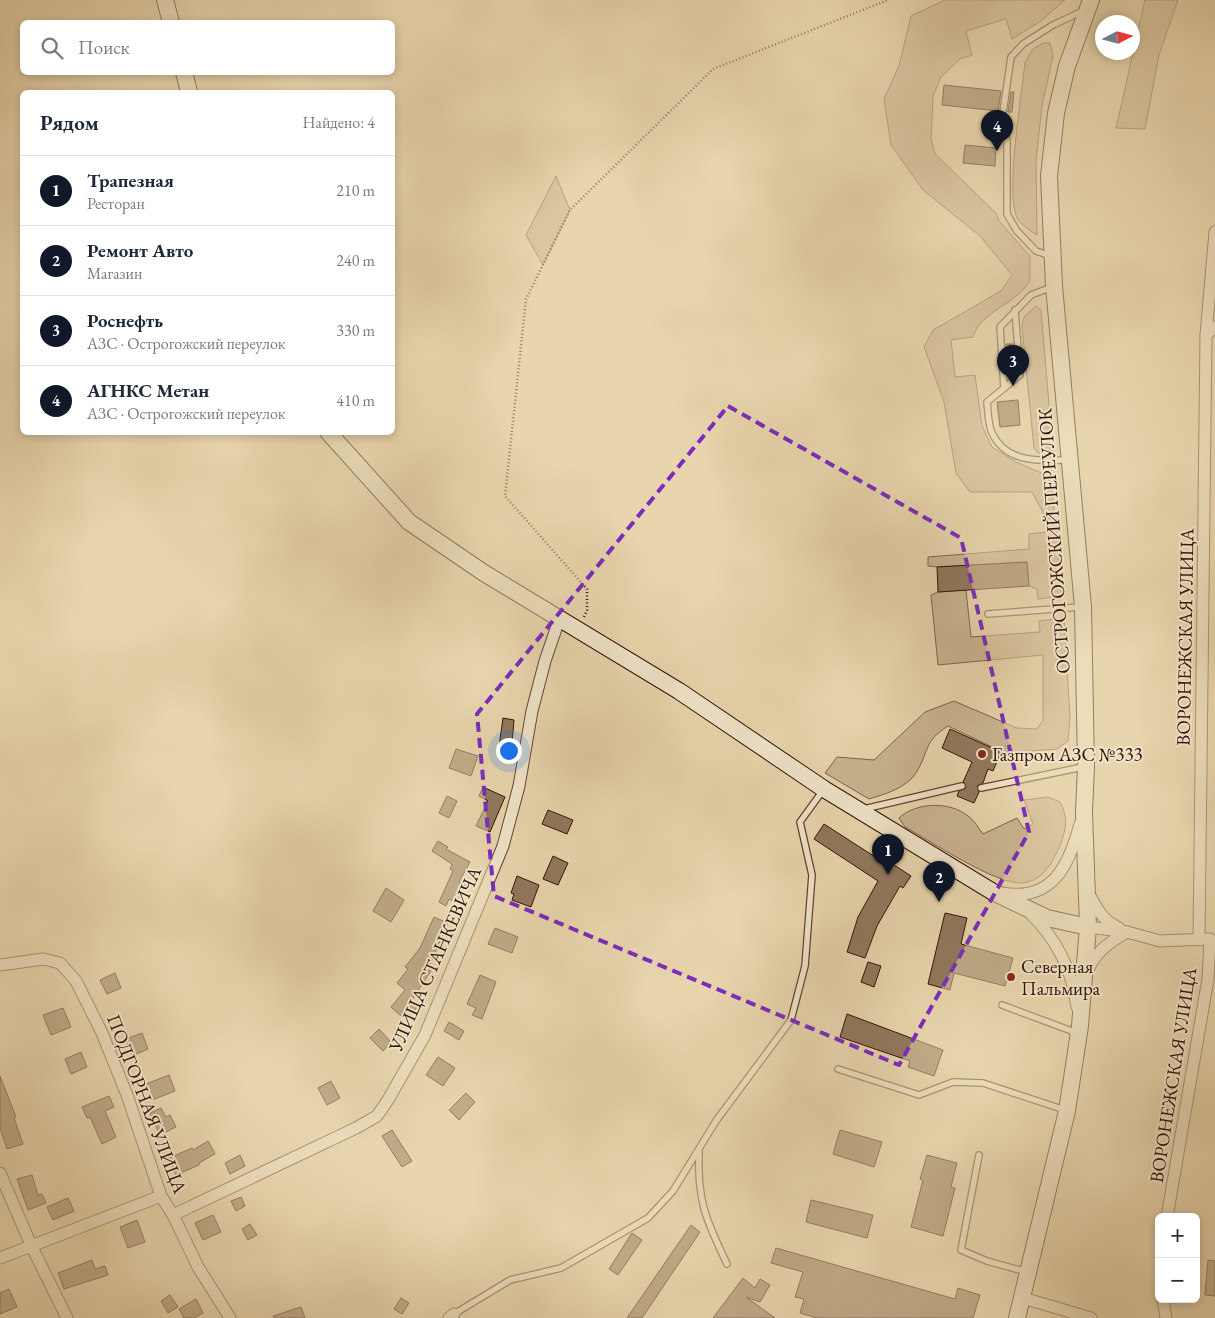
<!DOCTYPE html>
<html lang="ru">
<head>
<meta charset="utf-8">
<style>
  :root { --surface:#fff; --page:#f2f2f3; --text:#1f2937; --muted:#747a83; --line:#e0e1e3; --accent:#111827 }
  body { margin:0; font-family:"EB Garamond",serif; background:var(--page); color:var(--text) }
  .controls { position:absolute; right:15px; bottom:15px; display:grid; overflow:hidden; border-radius:8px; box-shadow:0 2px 8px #0003 }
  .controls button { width:45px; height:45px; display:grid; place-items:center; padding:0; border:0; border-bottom:1px solid var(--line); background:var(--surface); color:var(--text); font:25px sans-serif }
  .compass { position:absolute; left:1095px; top:15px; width:45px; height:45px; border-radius:50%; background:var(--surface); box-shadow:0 2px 8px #0003; rotate:84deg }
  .you { position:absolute; left:508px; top:750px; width:18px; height:18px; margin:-12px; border:4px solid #fff; border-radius:50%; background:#1a73e8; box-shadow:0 0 0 8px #1a73e833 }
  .badge { display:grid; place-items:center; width:32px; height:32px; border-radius:50%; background:var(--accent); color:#fff; font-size:16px; font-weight:700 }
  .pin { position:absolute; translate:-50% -41px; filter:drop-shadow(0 1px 2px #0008) }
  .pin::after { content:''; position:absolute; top:26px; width:18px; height:15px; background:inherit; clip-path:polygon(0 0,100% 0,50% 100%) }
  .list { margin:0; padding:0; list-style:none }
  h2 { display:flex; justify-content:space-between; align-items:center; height:65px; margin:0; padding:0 20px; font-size:21px }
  h2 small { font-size:16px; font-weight:400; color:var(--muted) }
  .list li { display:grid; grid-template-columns:32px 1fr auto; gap:15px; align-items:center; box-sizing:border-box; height:70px; padding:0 20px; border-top:1px solid var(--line) }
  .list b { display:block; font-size:19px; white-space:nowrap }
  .list p { margin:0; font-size:16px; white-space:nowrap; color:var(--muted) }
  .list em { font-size:16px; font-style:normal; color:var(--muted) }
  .icon { flex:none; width:28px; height:28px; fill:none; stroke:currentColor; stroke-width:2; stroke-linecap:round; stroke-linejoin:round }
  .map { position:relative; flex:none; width:1215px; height:1318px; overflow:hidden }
  .search { position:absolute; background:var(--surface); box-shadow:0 2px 8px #0003; left:20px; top:20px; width:375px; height:55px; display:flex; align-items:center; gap:12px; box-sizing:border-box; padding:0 18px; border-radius:8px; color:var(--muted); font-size:19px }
  .panel { position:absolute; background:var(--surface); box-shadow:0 2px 8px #0003; left:20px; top:90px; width:375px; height:345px; border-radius:8px }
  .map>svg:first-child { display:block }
</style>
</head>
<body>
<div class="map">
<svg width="1215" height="1318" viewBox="0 0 1215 1318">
  <rect width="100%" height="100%" fill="#e8d5ad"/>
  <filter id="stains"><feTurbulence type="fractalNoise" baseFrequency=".004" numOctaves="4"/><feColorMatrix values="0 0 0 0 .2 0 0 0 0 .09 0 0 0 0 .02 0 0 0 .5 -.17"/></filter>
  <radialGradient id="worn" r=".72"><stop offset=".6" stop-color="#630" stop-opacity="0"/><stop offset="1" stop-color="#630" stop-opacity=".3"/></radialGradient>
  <g fill="#c9b491" stroke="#7e644c">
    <path d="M945 0H1065L1041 21 1012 39 1006 19 966 31 972 55 960 59 941 77 933 96 931 139 935 154 996 213 999 221 1030 256V281C1026 286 1022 292 1016 296 1001 309 979 317 973 337L951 340 955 377 975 375 982 426 992 447 1016 462 1046 475 1051 483 1055 520 1046 518 1032 492H970L956 473 944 402 924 347 933 330 1001 291 1012 275 980 236 923 190 891 145 884 99 899 66 911 16Z"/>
    <path d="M1145 0H1178L1159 55 1145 129 1116 128Z"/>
    <path d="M1043 43H1050L1053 56 1042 106 1036 160 1037 235C1031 231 1021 225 1017 218 1005 192 1022 94 1025 62L1033 49Z"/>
    <path d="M556 176 570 210 543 265 526 235Z"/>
    <path d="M1036 306 1041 310 1053 452 1038 453 1034 448 1022 327 1024 317Z"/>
    <path d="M1056 531 1062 596 1038 599 1037 589 1029 586 1027 562 937 567 928 566V557L1029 549V534Z"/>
    <path d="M966 590 971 637 1040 632 1039 621 1064 618 1070 717 1068 741 1057 749 1005 753 948 726C923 742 930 750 916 773 906 788 886 794 869 799L825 773 837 757 874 760 925 712 954 701 1017 728 1037 729 1043 720V655L938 665 931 595 938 592Z"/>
    <path d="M1048 797 1060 802C1070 819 1065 835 1057 852 1049 868 1041 881 1022 883 996 885 929 840 905 827L899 818C916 802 950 801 968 816 974 820 979 829 983 834L1017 818 1024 829 1033 824 1024 800Z"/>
  </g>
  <g fill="#91785d" stroke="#321306">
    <path d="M944 85 1001 91 998 111 942 105Z"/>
    <path d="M1011 92H1014L1012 112H1008Z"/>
    <path d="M965 145 996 148 995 166 963 163Z"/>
    <path d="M1006 344H1013L1015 373 1010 377H1008Z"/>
    <path d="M1018 400 1020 425 1000 427 997 402Z"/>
    <path d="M1027 562 1029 586 938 592 937 567Z"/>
    <path d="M503 718 514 720 511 756 498 754Z"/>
    <path d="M950 729 1001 752 993 771 988 769 983 783 977 786 979 792 974 803 957 796 959 791 966 788 963 782 972 762 942 748Z"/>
    <path d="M456 749 478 756 471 776 449 768Z"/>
    <path d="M483 787 505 797 490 832 476 826 488 801 479 796Z"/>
    <path d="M447 796 457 801 449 818 439 813Z"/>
    <path d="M548 810 573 820 567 834 542 824Z"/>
    <path d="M824 824 883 862 885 859 911 876 903 888 900 886 877 926 865 958 847 952 858 917 878 881 814 839Z"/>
    <path d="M438 841 448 847 446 849 470 862 459 882 467 886 459 904 449 899 446 906 439 902 453 871 450 869 452 864 432 851Z"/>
    <path d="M553 856 568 863 558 885 543 879Z"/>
    <path d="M517 876 539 885 531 907 512 900 514 894 511 893Z"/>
    <path d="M386 888 404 900 391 922 373 911Z"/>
    <path d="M945 913 967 918 961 944 1013 958 1005 986 954 973 950 990 928 984Z"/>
    <path d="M434 917 448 923 429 967 432 969 412 1000 418 1006 410 1016 405 1012 401 1016 391 1007 405 990 397 983 408 969 405 967 420 948Z"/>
    <path d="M495 928 518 937 512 953 488 944Z"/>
    <path d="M868 962 881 966 874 987 861 982Z"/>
    <path d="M115 973 121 988 107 994 100 980Z"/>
    <path d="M480 975 496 982 482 1019 472 1015 476 1008 467 1004Z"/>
    <path d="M63 1008 71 1027 51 1035 43 1015Z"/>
    <path d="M847 1014 943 1050 934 1076 908 1067 910 1061 840 1037Z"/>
    <path d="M449 1022 464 1031 459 1040 444 1031Z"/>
    <path d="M379 1029 391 1042 383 1051 370 1038Z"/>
    <path d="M142 1033 148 1049 132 1056 126 1039Z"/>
    <path d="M81 1052 87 1067 71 1074 65 1059Z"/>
    <path d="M438 1057 455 1068 443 1086 426 1075Z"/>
    <path d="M169 1075 175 1091 152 1100 146 1084Z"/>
    <path d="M0 1076 16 1117 14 1118 23 1144 7 1149 0 1128Z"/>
    <path d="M331 1081 340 1098 327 1105 318 1088Z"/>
    <path d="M466 1093 475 1102 459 1120 449 1110Z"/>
    <path d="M109 1096 114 1107 105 1111 116 1137 102 1144 90 1117 87 1118 82 1107Z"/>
    <path d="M161 1108 166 1117 170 1115 176 1127 160 1135 150 1113Z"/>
    <path d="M392 1130 412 1161 402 1167 382 1136Z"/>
    <path d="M840 1130 882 1142 874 1167 833 1154Z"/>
    <path d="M208 1141 215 1154 199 1163V1165L176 1175 169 1158 192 1148 193 1150Z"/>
    <path d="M240 1155 245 1166 230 1174 225 1163Z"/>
    <path d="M927 1155 957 1163 951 1187 955 1188 943 1236 911 1227 923 1180 920 1179Z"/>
    <path d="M32 1175 38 1195 42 1194 46 1203 28 1210 17 1179Z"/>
    <path d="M241 1197 245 1206 236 1211 231 1201Z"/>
    <path d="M68 1198 74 1211 53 1220 47 1207Z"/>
    <path d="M811 1200 873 1215 867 1238 806 1222Z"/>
    <path d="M213 1215 221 1232 203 1240 195 1223Z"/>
    <path d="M137 1220 145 1242 128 1248 120 1227Z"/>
    <path d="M250 1224 257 1235 248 1240 242 1229Z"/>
    <path d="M691 1225 700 1232 642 1318H627Z"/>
    <path d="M632 1233 642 1240 618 1275 609 1269Z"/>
    <path d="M776 1248 955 1299 958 1288 980 1295 973 1318H817L800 1313 804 1299 795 1297 803 1272 771 1263Z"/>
    <path d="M92 1260 95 1269 105 1266 108 1275 64 1289 58 1273Z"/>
    <path d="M1208 1260 1215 1261V1296L1205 1295Z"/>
    <path d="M743 1278 755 1288 760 1279 770 1285 760 1302 746 1297 775 1318H713Z"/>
    <path d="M9 1289 17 1307 0 1314V1293Z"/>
    <path d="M170 1295 178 1307 168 1313 161 1301Z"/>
    <path d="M401 1298 409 1303 402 1314 394 1309Z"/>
    <path d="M196 1299 203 1313 194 1318H184L179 1309Z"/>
    <path d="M301 1307 305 1318H274L273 1316Z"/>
  </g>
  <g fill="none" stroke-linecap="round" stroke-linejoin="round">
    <g stroke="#604430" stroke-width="8">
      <g id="lane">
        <path d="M1051 256 1036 251 1017 231 1007 214V140L1001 126 1011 57 1023 44 1053 25 1083 11"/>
        <path d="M1015 310 1020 375 987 402C988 411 988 424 992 433 1006 463 1039 461 1067 460"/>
        <path d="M1004 388 1000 327 1031 295 1052 287"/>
        <path d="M988 614 1080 607"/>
        <path d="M981 788 1083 767"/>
        <path d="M864 809 962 786"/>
        <path d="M1002 1005 1077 1033"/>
        <path d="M838 1069 919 1095 953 1082 983 1083 1065 1110"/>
        <path d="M699 1152C697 1201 706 1220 727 1264"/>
        <path d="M979 1155 961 1250 987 1261 1027 1272"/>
        <path d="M454 1314 510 1280 561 1268 648 1218 673 1191 716 1121 791 1020 805 966 812 875 800 822 824 789"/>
      </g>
    </g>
    <g stroke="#604430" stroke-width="13">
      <g id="street">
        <path d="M1206 335 1215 232"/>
        <path d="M1002 893C1052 902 1069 866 1080 824"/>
        <path d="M1089 894C1097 909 1103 921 1119 928"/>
        <path d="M1031 914C1057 940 1072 969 1077 1007"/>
        <path d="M1088 927 1127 932 1160 941 1207 939"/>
        <path d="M1199 940 1206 335 1215 327"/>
        <path d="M0 965 43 959 60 963 76 981 102 1033 127 1095 161 1196 173 1215 198 1267 230 1318"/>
        <path d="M1088 970C1096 951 1110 942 1127 932"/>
        <path d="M0 1173 31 1245 67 1318"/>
        <path d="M173 1215 356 1128 377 1116 388 1100 425 1035 503 846 519 786 532 711 545 661 559 620"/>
        <path d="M1167 1217 1208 979 1210 939"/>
        <path d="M0 1258 161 1196"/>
        <path d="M1023 1298 1091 1318"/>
        <path d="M1163 1299 1166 1318"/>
        <path d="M449 1318 454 1314"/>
      </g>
    </g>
    <g stroke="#321306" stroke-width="18">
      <g id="secondary">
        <path d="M165 0 171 22"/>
        <path d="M184 72 189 92"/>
        <path d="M328 432 409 522 484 573 679 691 824 789 993 892 1047 918 1088 927"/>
        <path d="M1017 1318 1067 1111 1080 1026 1088 927 1084 812 1086 767 1083 607 1054 286 1049 176 1056 113 1067 66 1091 0"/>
      </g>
    </g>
    <path stroke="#321306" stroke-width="2.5" stroke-dasharray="1 2.5" stroke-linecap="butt" d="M584 617 587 610V589L505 496 526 299 570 210 713 69 888 0"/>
    <use href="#lane" stroke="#f0e4ca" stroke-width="5.5"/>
    <use href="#street" stroke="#f0e4ca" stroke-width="11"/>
    <use href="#secondary" stroke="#f0e4ca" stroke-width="16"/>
  </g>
  <path d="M0 0H1215V1318H0ZM728 406 961 538 1029 832 899 1065 494 896 477 714Z" fill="#e8d5ad" fill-opacity=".55" fill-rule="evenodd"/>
  <path fill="none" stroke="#7b2cbf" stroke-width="4" stroke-dasharray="10 6" stroke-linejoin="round" d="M728 406 961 538 1029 832 899 1065 494 896 477 714Z"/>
  <g fill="#8f2418" stroke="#f0e4ca" stroke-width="2">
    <circle cx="982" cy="754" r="5"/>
    <circle cx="1011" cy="977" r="5"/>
  </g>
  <g text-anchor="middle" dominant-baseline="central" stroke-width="4" stroke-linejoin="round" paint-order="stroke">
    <g font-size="19" fill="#321306" stroke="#f0e4ca">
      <text transform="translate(1054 541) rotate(-94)">ОСТРОГОЖСКИЙ ПЕРЕУЛОК</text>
      <text transform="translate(1185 637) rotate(-89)">ВОРОНЕЖСКАЯ УЛИЦА</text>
      <text transform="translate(435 959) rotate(-66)">УЛИЦА СТАНКЕВИЧА</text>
      <text transform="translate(1173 1075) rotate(-81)">ВОРОНЕЖСКАЯ УЛИЦА</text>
      <text transform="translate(147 1104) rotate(69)">ПОДГОРНАЯ УЛИЦА</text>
    </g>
    <g font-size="19" fill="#321306" stroke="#f0e4ca" text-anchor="start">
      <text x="992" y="754">Газпром АЗС №333</text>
      <text x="1021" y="966">Северная<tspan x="1021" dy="22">Пальмира</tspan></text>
    </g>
  </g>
  <rect width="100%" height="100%" filter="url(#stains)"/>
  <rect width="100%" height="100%" fill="url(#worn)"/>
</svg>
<div class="controls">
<button>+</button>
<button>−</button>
</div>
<svg class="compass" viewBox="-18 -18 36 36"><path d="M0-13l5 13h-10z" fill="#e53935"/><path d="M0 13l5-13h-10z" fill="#747a83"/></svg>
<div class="you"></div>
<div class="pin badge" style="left:888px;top:875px">1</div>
<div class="pin badge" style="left:939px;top:902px">2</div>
<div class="pin badge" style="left:1013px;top:386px">3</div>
<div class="pin badge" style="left:997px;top:151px">4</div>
<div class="search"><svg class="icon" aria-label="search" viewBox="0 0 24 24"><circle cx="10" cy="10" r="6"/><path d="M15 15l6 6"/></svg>Поиск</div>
<section class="panel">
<h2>Рядом<small>Найдено: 4</small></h2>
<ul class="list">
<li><span class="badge">1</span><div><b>Трапезная</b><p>Ресторан</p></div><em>210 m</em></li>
<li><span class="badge">2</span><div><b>Ремонт Авто</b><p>Магазин</p></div><em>240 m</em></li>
<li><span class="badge">3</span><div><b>Роснефть</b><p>АЗС · Острогожский переулок</p></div><em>330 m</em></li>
<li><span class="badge">4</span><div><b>АГНКС Метан</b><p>АЗС · Острогожский переулок</p></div><em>410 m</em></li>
</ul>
</section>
</div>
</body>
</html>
